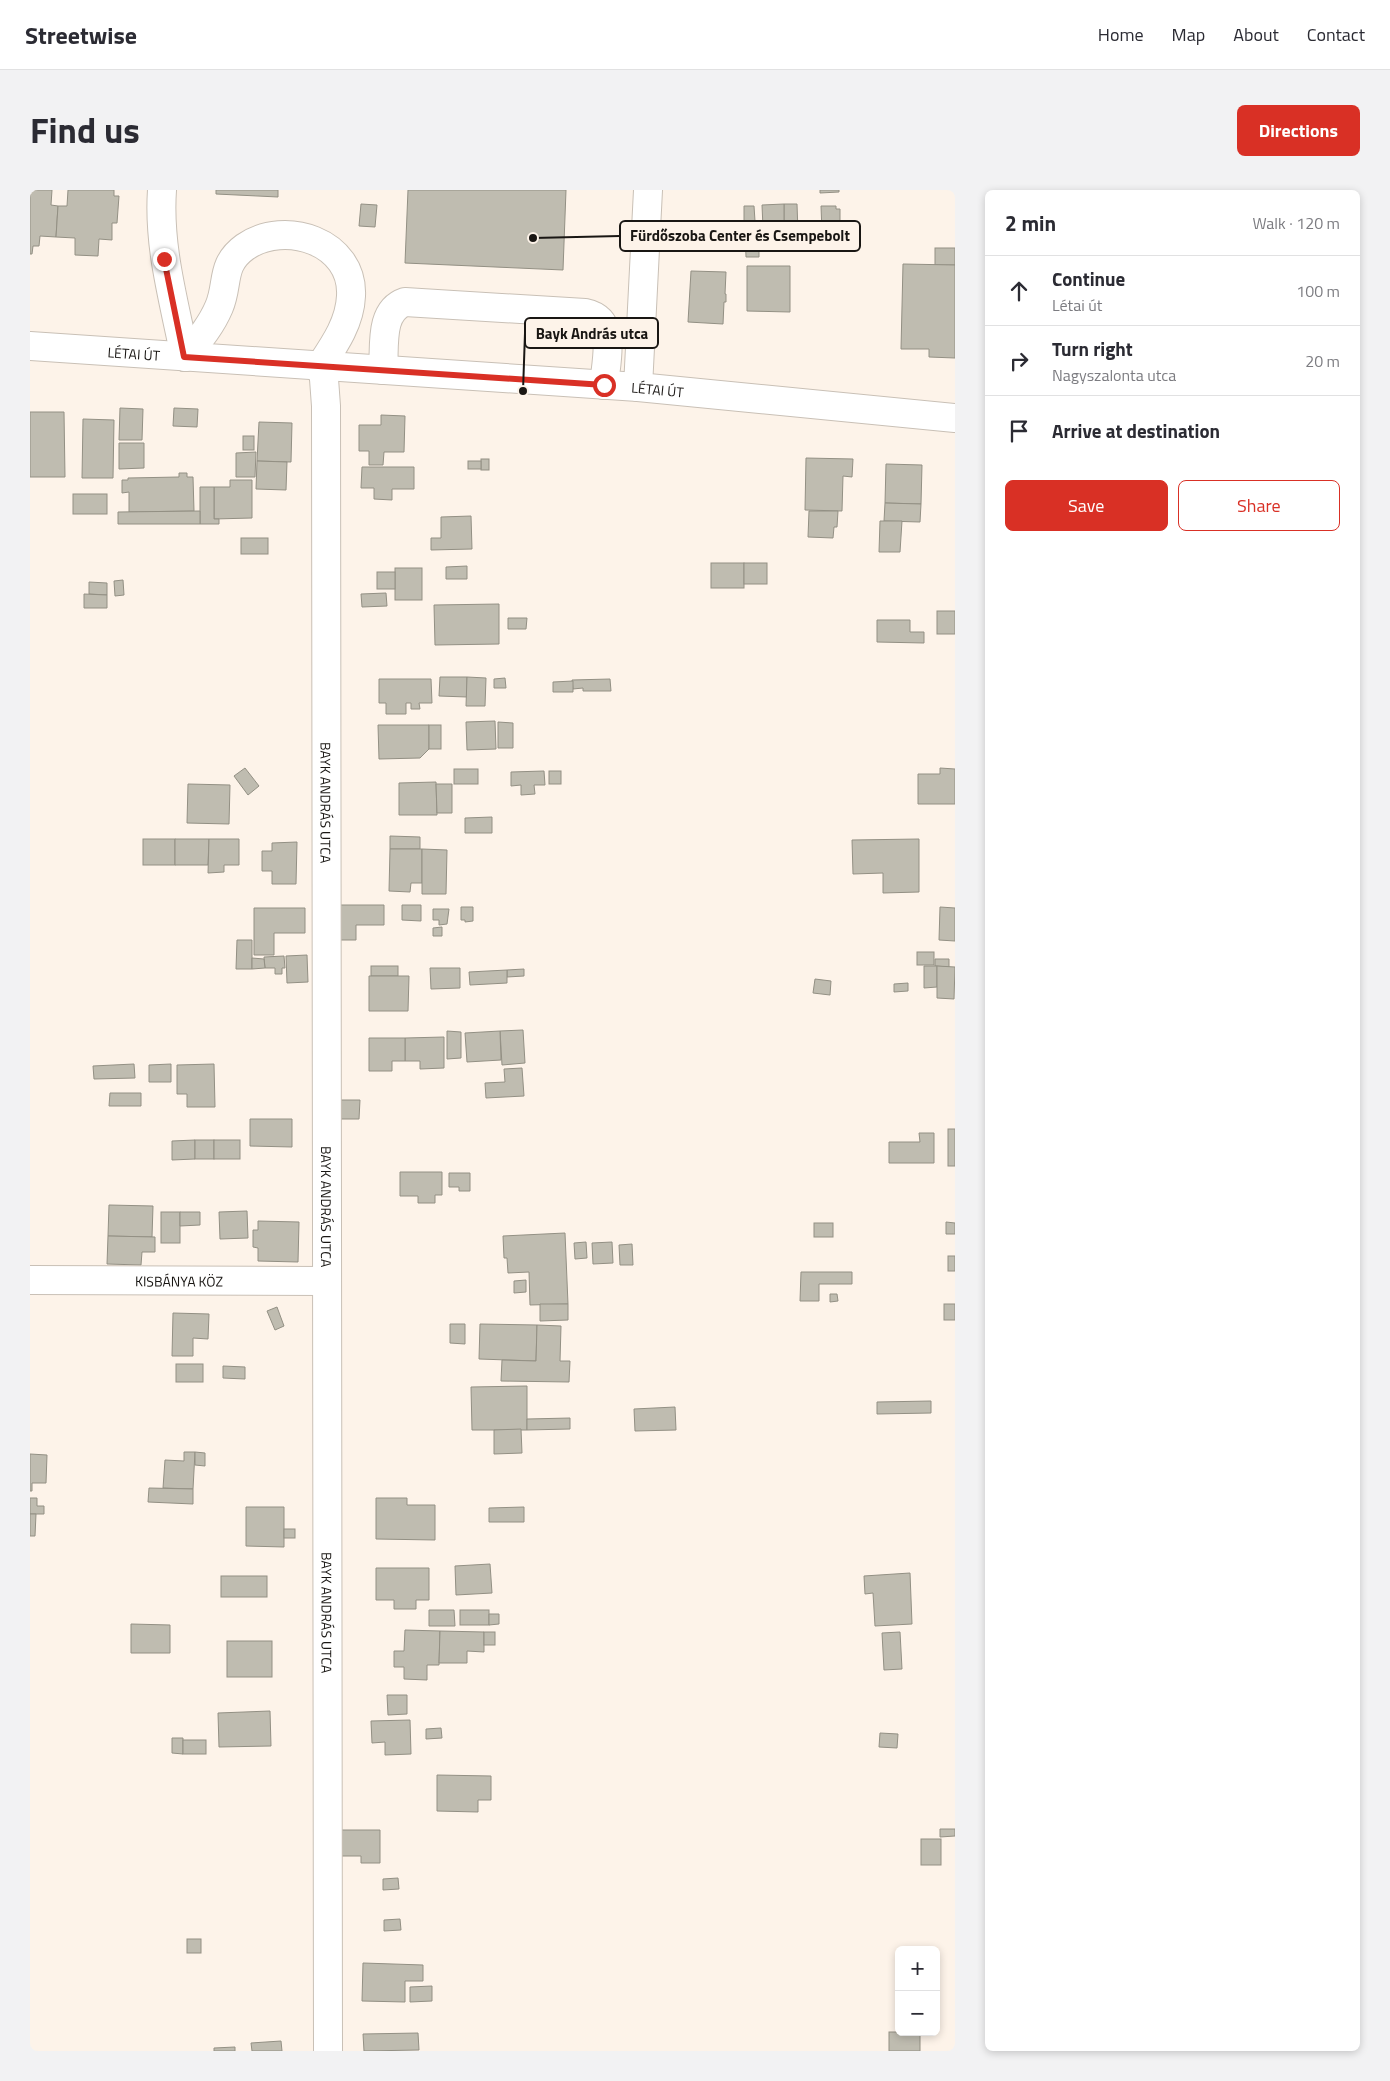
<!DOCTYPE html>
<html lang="en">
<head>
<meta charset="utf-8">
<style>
  :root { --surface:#fff; --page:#f2f2f3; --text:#2b2b33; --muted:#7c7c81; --line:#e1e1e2; --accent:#d93025 }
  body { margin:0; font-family:"Titillium Web",sans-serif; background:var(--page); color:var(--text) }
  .controls { position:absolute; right:15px; bottom:15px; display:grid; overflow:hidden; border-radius:8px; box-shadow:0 2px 8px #0003 }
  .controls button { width:45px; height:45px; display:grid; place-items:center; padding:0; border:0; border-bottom:1px solid var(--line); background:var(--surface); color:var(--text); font:25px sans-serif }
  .stop { position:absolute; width:15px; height:15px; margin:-11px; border:4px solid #d93025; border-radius:50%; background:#fff }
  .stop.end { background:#d93025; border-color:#fff; box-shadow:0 1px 5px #0008 }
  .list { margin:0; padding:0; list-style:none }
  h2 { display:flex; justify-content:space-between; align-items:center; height:65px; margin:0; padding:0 20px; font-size:21px }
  h2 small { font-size:16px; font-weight:400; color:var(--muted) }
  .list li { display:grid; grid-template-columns:32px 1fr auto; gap:15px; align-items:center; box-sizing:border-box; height:70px; padding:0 20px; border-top:1px solid var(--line) }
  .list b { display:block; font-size:19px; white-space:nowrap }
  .list p { margin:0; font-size:16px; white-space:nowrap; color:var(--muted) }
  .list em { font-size:16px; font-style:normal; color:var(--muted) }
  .actions { display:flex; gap:10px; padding:15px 20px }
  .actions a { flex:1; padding:11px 0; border:1px solid var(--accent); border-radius:8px; text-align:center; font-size:18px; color:var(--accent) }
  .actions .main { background:var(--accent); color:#fff }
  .icon { flex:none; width:28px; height:28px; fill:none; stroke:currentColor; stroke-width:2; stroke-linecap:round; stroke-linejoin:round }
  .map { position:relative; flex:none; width:925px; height:1861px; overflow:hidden; border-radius:8px }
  header { display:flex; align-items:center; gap:30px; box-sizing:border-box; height:70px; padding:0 25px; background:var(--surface); border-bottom:1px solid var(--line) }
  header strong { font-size:24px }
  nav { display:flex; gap:28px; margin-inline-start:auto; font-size:18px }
  .intro { display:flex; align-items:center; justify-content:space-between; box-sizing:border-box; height:120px; padding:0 30px }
  h1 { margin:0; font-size:35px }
  .button { padding:12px 22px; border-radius:8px; background:var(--accent); color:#fff; font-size:18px; font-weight:700 }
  main { display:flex; gap:30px; padding:0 30px }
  aside { flex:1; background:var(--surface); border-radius:8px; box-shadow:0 2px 8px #0003 }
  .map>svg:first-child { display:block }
</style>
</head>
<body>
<header>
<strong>Streetwise</strong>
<nav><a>Home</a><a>Map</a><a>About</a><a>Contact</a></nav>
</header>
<div class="intro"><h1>Find us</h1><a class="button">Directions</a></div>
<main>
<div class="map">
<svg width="925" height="1861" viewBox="0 0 925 1861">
  <rect width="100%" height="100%" fill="#fdf3e9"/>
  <g fill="#bfbcb0" stroke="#939084">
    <path d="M0 0H22L21 15 28 16 26 47 10 46 9 56H3L2 64H0Z"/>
    <path d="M38 0H84V6H89L87 33H82V50L69 49 68 66 45 65V48L26 47 28 16H37Z"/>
    <path d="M186 0H248V7L186 4Z"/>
    <path d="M378 0H536L533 80 375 73Z"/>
    <path d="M790 0H809V2L790 3Z"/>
    <path d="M331 14 347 15 345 37 329 36Z"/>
    <path d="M754 14H767L768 42 754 43Z"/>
    <path d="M754 14V37L733 38 732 15Z"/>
    <path d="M714 16H724L725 31H714Z"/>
    <path d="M791 16H806V19H810V31L807 32V41L792 42Z"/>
    <path d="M715 41H729V67H716Z"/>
    <rect x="905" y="58" width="20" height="17"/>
    <path d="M873 74 925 75V168L899 167V159H871Z"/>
    <path d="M717 76H760V122L717 121Z"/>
    <path d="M661 81 696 82 695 104H696V112H694L693 134 658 132Z"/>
    <path d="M90 218 113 219 112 250H89Z"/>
    <path d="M144 218 168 219 167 237 143 236Z"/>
    <path d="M0 222H34L35 287H0Z"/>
    <path d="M351 225 375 226 374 262H354L353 275H339V261H329V235H351Z"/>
    <path d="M53 229 84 230 83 288H52Z"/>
    <path d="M229 232 262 233 261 272 227 271Z"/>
    <rect x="213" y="246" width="11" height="14"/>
    <path d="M89 253H114V278L89 279Z"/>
    <path d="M226 262 225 287H206V263Z"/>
    <path d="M776 268 823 269 822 287 813 286 812 321 775 320Z"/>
    <rect x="451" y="269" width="8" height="11"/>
    <path d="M227 271 257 272 256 300 226 299Z"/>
    <rect x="438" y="271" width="13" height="8"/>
    <path d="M856 274 892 275 891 314 855 313Z"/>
    <path d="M332 277H384V299H362V310L344 309V298H331Z"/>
    <path d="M149 283H157V287H163L164 321 99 322V302L92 303V290H98V288L149 287Z"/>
    <path d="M200 290H222V328L184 329V297H200Z"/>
    <path d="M170 297H184V329H189V334H170Z"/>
    <rect x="43" y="304" width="34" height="20"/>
    <path d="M855 313 891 314 890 332 854 331Z"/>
    <path d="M170 321V334H88V322Z"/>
    <path d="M779 321H808L807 337H804L803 348 778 347Z"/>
    <path d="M441 326 442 359 401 360V348H411V327Z"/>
    <path d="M850 331H872L870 362H849Z"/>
    <rect x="211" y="348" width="27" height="16"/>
    <rect x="681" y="373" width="33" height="25"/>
    <rect x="714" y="373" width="23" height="21"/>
    <path d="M437 376V389H416V377Z"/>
    <rect x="365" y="378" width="27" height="32"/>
    <rect x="347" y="382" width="18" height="17"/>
    <path d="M93 390 94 405 85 406 84 391Z"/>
    <path d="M59 392 77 393V405L59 404Z"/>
    <path d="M356 403 357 416 332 417 331 404Z"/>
    <path d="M54 404 77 405V418H54Z"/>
    <path d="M469 414V454L405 455 404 415Z"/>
    <rect x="907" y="421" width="18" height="23"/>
    <path d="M478 428H497L496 439H478Z"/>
    <path d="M847 430H880V442H894V453L847 452Z"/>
    <path d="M410 487H437V507L409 506Z"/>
    <path d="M437 487 456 488 455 516H436Z"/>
    <path d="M475 488 476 498H464V489Z"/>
    <path d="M349 489H401L402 513H389L390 519H381V513H376V524H356V513H349Z"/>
    <path d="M580 489 581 501H553V498L543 499 542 490Z"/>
    <path d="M543 491V502H523V492Z"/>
    <path d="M465 531 466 559 437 560 436 532Z"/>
    <path d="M468 532 483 533V558H468Z"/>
    <path d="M348 535H399V559L390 568 349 569Z"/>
    <rect x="399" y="535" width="12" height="24"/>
    <path d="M215 578 229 596 218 605 204 586Z"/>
    <path d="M910 578 925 579V614H888V584H910Z"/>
    <rect x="424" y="579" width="24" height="15"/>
    <path d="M514 581 515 595H504L505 604 491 605V595L481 596V582Z"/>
    <rect x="519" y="581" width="12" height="13"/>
    <path d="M406 592 407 625H369V593Z"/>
    <path d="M158 594 200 595 199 634 157 633Z"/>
    <path d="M406 594H422V623H407Z"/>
    <path d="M462 627V643H435V628Z"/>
    <path d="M360 646 390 647V659H360Z"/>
    <rect x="113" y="649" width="32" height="26"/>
    <path d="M145 649H179L178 675H145Z"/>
    <path d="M179 649H209V675H194V682L178 683Z"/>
    <path d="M889 649V702L853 703V683L823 684 822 650Z"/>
    <path d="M267 652 266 694H242V681H232V661H242V653Z"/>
    <path d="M360 659H392V693H381L380 702 359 701Z"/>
    <path d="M392 659 417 660 416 704H392Z"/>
    <path d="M308 715H354V735H326V750H308Z"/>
    <path d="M372 715H391V731L372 730Z"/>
    <path d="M431 717H443V731L435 732V730H431Z"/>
    <path d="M910 717 925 718V751L909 750Z"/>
    <path d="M224 718H275V743H244V765H224Z"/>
    <path d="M403 719H419L417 734 409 735V730H403Z"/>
    <path d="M412 737V746H403V738Z"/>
    <path d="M207 750H222V779H206Z"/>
    <rect x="887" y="762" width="17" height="13"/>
    <path d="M277 765 278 792 257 793 256 766Z"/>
    <path d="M254 766 255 778H252V784H245V778H235L234 767Z"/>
    <path d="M222 768 234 769 235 778 222 779Z"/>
    <path d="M905 769H919V777L905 776Z"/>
    <rect x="341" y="776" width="27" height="10"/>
    <path d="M894 776H907V797L894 798Z"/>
    <path d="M907 776 925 777 924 809 907 808Z"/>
    <path d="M400 778H430V798L401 799Z"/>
    <path d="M494 779V786L477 787V780Z"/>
    <path d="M477 780V793L440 795 439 782Z"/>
    <path d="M339 786H379L378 821H339Z"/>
    <path d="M785 789 801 791 800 805 783 803Z"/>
    <path d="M878 793V801L864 802V794Z"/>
    <path d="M493 840 495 873 472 875 470 841Z"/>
    <path d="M417 841 431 842V868L417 869Z"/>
    <path d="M470 841 471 870 437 872 435 843Z"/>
    <path d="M414 847V878L390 879V871H375V848Z"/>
    <path d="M339 848H375V871H362V881H339Z"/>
    <path d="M104 874 105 888 64 889 63 876Z"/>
    <path d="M141 874V892H119V875Z"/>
    <path d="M184 874 185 917H157V904H147V875Z"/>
    <path d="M492 878 494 906 456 908 455 893 475 892 474 879Z"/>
    <path d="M80 903H111V916H79Z"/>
    <path d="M309 910H330L329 929H309Z"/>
    <path d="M220 929H262V957L220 956Z"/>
    <rect x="918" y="939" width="7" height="37"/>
    <path d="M889 943H904V973H859V952H890Z"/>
    <path d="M165 950V969L142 970V951Z"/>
    <rect x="165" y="950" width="19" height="19"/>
    <rect x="184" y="950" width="26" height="19"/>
    <path d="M370 982H412V1005H405V1013H388V1006H370Z"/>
    <path d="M419 983H440V1001H429V997H419Z"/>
    <path d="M79 1015 123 1016 122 1047 78 1046Z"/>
    <path d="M217 1021 218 1048 190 1049 189 1022Z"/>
    <rect x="131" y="1022" width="19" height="31"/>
    <path d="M150 1022H170V1035L150 1036Z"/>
    <path d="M228 1031 269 1032 268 1072 228 1071V1058L223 1057V1040H228Z"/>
    <path d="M916 1032 925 1033V1044H916Z"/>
    <rect x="784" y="1033" width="19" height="14"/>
    <path d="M535 1043 538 1114 500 1115 499 1082 478 1083 477 1068H474L473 1046Z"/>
    <path d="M78 1046 125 1047V1062H112L111 1075 77 1074Z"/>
    <path d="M556 1052 557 1068 545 1069 544 1053Z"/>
    <path d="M582 1052 583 1073 563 1074 562 1053Z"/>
    <path d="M602 1054 603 1075H590L589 1055Z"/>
    <rect x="918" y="1066" width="7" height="15"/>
    <path d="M771 1082H822V1094H789V1111H770Z"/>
    <path d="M496 1090V1102L484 1103V1091Z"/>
    <path d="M800 1104H807L808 1111 800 1112Z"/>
    <path d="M510 1114H538V1130L510 1131Z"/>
    <rect x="914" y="1114" width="11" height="16"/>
    <path d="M247 1117 254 1136 245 1140 237 1121Z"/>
    <path d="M143 1123 179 1124 178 1149 163 1148V1166H142Z"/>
    <path d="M420 1134H435V1154L420 1153Z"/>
    <path d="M450 1134 507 1135 506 1171 449 1169Z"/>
    <path d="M507 1135 531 1136 530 1171H540L539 1192 471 1191 472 1170 506 1171Z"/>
    <rect x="146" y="1174" width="27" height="18"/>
    <path d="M193 1176 215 1177V1189L193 1188Z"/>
    <path d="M497 1196V1240H442L441 1197Z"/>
    <path d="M901 1211V1223L847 1224V1212Z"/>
    <path d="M645 1217 646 1240 605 1241 604 1219Z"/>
    <path d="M540 1228V1239L497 1240V1229Z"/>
    <path d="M491 1239 492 1263 464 1264V1240Z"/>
    <path d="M154 1262H165L163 1299 133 1298 135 1270 154 1271Z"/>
    <path d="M165 1262 175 1263V1276L165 1275Z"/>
    <path d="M0 1264 17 1265 16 1293H2V1301H0Z"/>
    <path d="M119 1298 163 1299V1314L118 1312Z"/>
    <path d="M0 1308H7V1316H14V1324H0Z"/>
    <path d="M346 1308H377V1315H405V1350L346 1349Z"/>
    <path d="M216 1317H254V1357L216 1356Z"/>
    <path d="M494 1317V1332H459V1318Z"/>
    <path d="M0 1324H6L5 1346H0Z"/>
    <rect x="254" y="1339" width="11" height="9"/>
    <path d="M460 1374 462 1403 426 1405 425 1376Z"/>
    <path d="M346 1378H399V1410H386V1419H364V1410H346Z"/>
    <path d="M880 1383 882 1434 845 1436 843 1403 835 1404 834 1386Z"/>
    <rect x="191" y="1386" width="46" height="21"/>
    <path d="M399 1420H424L425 1436H399Z"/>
    <rect x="430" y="1420" width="29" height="15"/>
    <path d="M459 1424H469V1434L459 1435Z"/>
    <path d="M101 1434 140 1435V1463H101Z"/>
    <path d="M375 1440 410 1441 409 1475H397V1490L374 1489V1477H364V1461H374Z"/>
    <path d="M410 1441 454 1442V1462L437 1461V1473H409Z"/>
    <rect x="454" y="1442" width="11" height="13"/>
    <path d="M870 1442 872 1479 854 1480 852 1443Z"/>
    <rect x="197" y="1451" width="45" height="36"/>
    <path d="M357 1505H377V1524L358 1525Z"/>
    <path d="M240 1521 241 1556 189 1557 188 1523Z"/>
    <path d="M380 1530 381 1564 355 1565V1552L342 1553 341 1531Z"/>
    <path d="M411 1538 412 1548 396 1549V1539Z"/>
    <path d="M850 1543 868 1544 867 1558 849 1557Z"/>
    <path d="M142 1548H153V1564L142 1563Z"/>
    <rect x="153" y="1550" width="23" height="14"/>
    <path d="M407 1585 461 1586V1610H448V1622L407 1621Z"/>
    <path d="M910 1639H925V1646L910 1647Z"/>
    <path d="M311 1640H350V1673H331V1666H311Z"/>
    <rect x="891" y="1649" width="20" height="26"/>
    <path d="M368 1688 369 1699 353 1700V1689Z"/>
    <path d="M370 1729 371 1740 354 1741V1730Z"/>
    <rect x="157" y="1749" width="14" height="14"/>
    <path d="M333 1773 393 1775V1791H375V1812L332 1811Z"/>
    <path d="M402 1796V1811L380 1812V1797Z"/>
    <rect x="859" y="1842" width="31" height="19"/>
    <path d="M388 1843 389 1860 334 1861 333 1844Z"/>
    <path d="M251 1851 252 1861H222L221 1853Z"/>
    <path d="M205 1857V1861H184V1858Z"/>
  </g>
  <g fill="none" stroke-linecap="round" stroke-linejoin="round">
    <g stroke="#c9c0b6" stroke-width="30">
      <g id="minor">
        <path d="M132 0C128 57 144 111 155 167"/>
        <path id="s1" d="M0 156 608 197 925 228"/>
        <path d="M155 167C168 151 181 136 189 117 199 94 190 75 215 57 255 29 324 52 321 106 320 132 305 154 291 175"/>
        <path id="s2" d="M291 175 294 189 296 216 298 1861"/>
        <path d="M353 180C355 157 349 121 375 112L555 123C588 130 576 170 574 195"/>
        <path d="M608 197 618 0"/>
        <path id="s3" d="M0 1090 297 1091"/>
      </g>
    </g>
    <use href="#minor" stroke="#fff" stroke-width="28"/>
  </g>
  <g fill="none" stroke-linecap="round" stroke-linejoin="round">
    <path stroke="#d93025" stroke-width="6" d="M134 69 154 167 574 195"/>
  </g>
  <g text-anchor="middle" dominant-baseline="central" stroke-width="5" stroke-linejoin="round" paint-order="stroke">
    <g font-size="14" fill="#191613" stroke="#fdf3e9">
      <text stroke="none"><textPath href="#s1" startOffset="104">LÉTAI ÚT</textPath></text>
      <text stroke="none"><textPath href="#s1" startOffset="629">LÉTAI ÚT</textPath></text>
      <text stroke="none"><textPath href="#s2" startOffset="438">BAYK ANDRÁS UTCA</textPath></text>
      <text stroke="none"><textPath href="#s2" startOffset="842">BAYK ANDRÁS UTCA</textPath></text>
      <text stroke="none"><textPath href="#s3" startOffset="149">KISBÁNYA KÖZ</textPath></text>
      <text stroke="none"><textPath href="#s2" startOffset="1248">BAYK ANDRÁS UTCA</textPath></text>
    </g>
  </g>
  <path fill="none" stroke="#191613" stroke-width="2" d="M503 48L590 46M493 201L495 143"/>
  <g fill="#191613" stroke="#fdf3e9" stroke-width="2">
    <circle cx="503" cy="48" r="5"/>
    <circle cx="493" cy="201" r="5"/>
  </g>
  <g fill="#fdf3e9" stroke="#191613" stroke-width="2">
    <rect x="590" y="31" width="240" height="30" rx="5"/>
    <rect x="495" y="128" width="133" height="30" rx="5"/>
  </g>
  <g font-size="15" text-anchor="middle" font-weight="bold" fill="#191613">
    <text x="710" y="51">Fürdőszoba Center és Csempebolt</text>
    <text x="562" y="149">Bayk András utca</text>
  </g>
</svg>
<div class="controls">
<button>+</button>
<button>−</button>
</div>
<div class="stop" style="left:574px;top:195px"></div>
<div class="stop end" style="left:134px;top:69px"></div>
</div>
<aside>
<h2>2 min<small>Walk · 120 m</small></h2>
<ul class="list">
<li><svg class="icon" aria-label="ahead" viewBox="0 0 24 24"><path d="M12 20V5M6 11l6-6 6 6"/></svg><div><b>Continue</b><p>Létai út</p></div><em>100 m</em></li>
<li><svg class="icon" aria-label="right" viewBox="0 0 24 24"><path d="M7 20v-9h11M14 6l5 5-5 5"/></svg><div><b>Turn right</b><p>Nagyszalonta utca</p></div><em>20 m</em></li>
<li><svg class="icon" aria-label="arrive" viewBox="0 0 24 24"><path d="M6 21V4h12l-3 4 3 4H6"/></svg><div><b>Arrive at destination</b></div></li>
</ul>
<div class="actions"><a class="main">Save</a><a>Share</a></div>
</aside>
</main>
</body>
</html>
